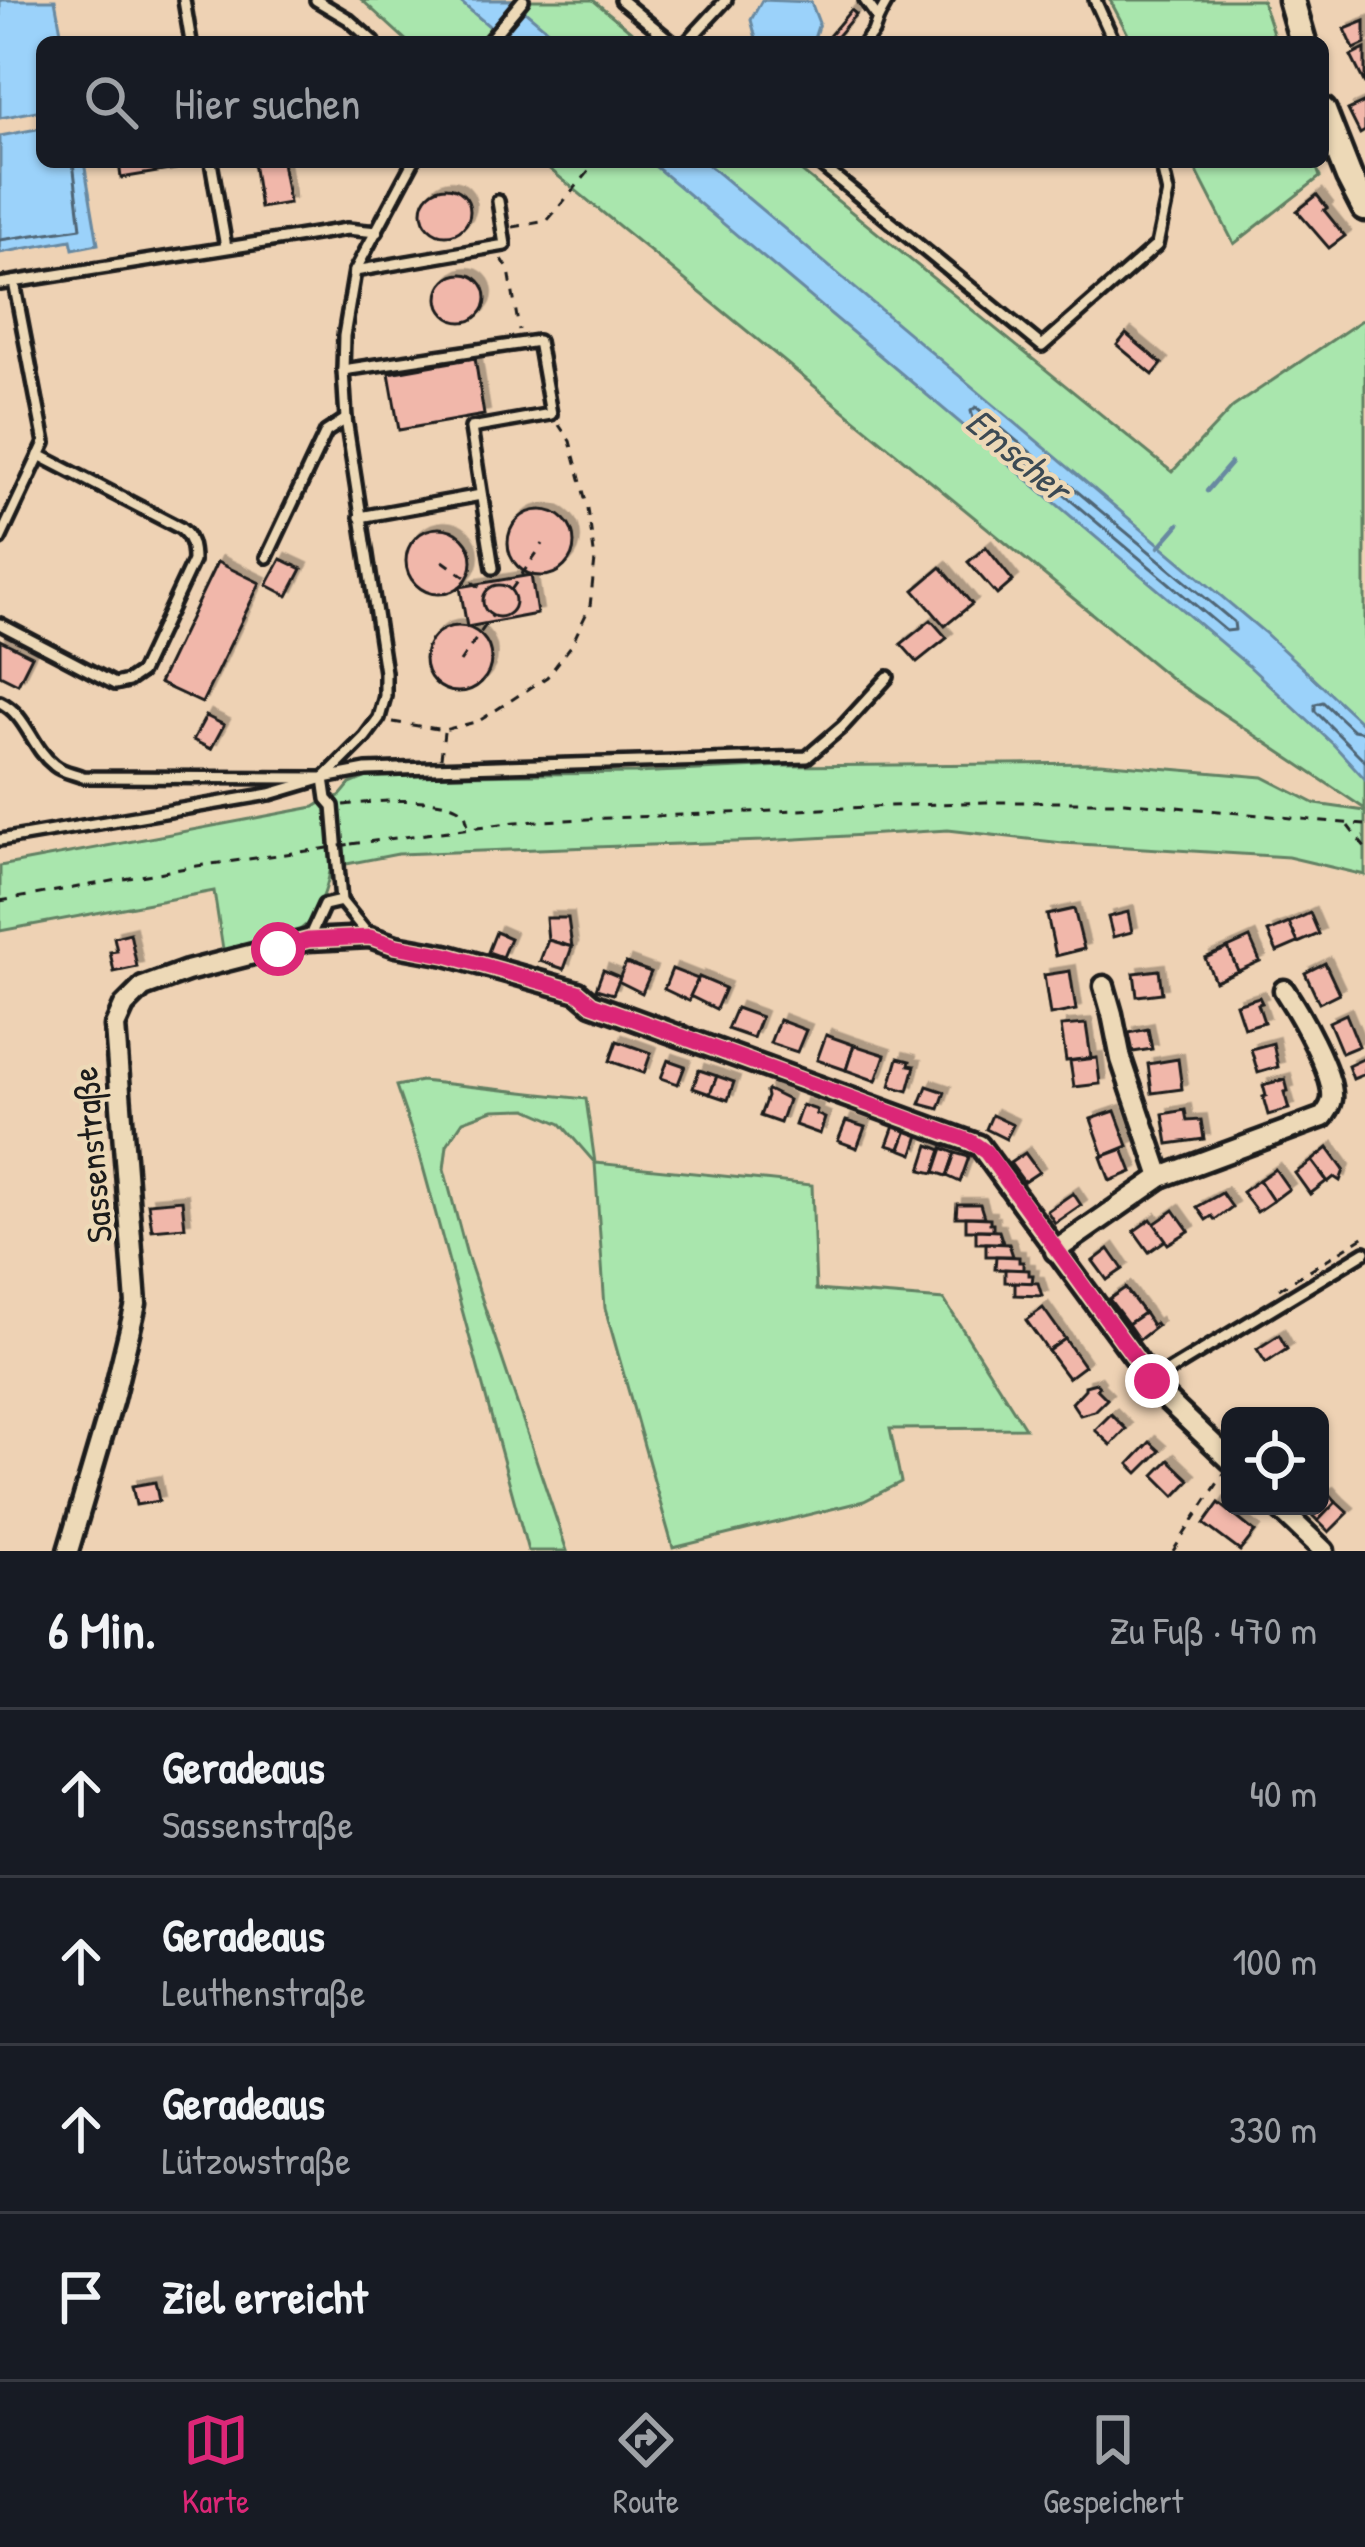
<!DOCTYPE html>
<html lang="de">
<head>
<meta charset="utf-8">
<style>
  :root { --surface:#171b24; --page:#20242c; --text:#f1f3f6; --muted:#9ea1a6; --line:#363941; --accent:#db2777 }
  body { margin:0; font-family:"Patrick Hand",sans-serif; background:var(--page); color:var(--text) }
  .controls { position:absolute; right:36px; bottom:36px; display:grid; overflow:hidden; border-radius:18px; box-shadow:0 3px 9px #0004 }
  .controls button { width:108px; height:108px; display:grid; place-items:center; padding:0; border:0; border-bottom:3px solid var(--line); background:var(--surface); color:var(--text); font:60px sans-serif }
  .stop { position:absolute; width:36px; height:36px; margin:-27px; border:9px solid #db2777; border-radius:50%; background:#fff }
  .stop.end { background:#db2777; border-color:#fff; box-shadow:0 3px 12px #0008 }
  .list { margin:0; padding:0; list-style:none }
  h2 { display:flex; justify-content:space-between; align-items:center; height:156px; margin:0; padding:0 48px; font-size:51px }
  h2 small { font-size:39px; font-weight:400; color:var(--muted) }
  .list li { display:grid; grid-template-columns:78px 1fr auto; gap:36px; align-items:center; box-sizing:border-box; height:168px; padding:0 48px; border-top:3px solid var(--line) }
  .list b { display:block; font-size:45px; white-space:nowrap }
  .list p { margin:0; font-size:39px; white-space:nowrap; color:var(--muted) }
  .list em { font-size:39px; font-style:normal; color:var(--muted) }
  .icon { flex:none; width:66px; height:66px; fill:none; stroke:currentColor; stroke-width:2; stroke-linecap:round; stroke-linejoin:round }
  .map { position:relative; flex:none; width:1365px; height:1551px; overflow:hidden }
  .search { position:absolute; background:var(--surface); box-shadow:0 3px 9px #0004; left:36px; right:36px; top:36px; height:132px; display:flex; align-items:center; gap:30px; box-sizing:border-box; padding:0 42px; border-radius:18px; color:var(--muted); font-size:45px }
  .sheet { height:828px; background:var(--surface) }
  nav { display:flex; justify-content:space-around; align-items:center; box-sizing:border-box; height:168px; border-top:3px solid var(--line); background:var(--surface); font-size:33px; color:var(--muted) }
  nav a { display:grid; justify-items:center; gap:6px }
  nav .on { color:var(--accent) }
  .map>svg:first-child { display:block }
</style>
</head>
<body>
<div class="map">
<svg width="1365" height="1551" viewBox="0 0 1365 1551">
  <defs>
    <filter id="shadow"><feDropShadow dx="5.5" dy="-5.5" stdDeviation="0" flood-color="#0004"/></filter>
  </defs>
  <rect width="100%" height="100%" fill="#eed2b4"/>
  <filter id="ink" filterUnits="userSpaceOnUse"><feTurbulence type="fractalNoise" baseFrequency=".00833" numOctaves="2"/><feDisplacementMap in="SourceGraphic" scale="24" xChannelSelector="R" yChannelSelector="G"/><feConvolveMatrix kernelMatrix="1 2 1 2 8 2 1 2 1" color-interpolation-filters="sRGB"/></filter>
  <g filter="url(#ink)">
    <g fill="#a9e6ad" stroke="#628164" stroke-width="3">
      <path d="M362 0H593L644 42H408Z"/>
      <path d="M1110 0H1262L1276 42H1132Z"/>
      <path d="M541 162H790L1172 472 1233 407 1365 318V809L1174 681Z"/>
      <path d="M1192 162H1315L1320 177 1234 244Z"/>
      <path d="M1100 763 1263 777 1316 804 1365 811V875L1288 857 1063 843 948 830 763 841 398 854 331 867C317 940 287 940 224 956L214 891 0 931V866L314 807 327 799 340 796 350 784 369 776 636 773 784 766Z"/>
      <path d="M421 1081 586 1099 595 1163 812 1185 816 1290 944 1300 1025 1428 890 1429 901 1482 864 1501 673 1548 605 1308 595 1163 561 1124 527 1109 493 1110 463 1121 447 1145 444 1169 467 1255 567 1551H528L420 1156 396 1086Z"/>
    </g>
    <g fill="#9bd2fa" stroke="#6889a1" stroke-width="3">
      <path d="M0 0H55L63 42H42V110L0 118Z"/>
      <path d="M458 0H512L562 42H508Z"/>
      <path d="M762 0 811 2 819 23 813 42H757L751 20Z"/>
      <path d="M42 128V162H84L98 244 73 249 71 240 0 253V136Z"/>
      <path d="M650 162H705L1264 632 1365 726V779L1333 744 1249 666Z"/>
    </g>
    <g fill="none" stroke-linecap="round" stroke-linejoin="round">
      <g stroke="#4f6575" stroke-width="3">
        <path d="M0 240 81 228 73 162"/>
        <path d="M976 407 1234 622 1235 630 1226 631 973 418 971 411Z"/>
        <path d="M1365 732 1353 730 1323 702 1315 704V711L1365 761"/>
      </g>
      <g stroke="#6889a1" stroke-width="4.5">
        <path d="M1207 491 1231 463"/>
        <path d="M1159 547 1179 524"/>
      </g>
    </g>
    <g fill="#f1b7aa" stroke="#1c1c1c" stroke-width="3" filter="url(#shadow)">
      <path d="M851 10 856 14 832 42H824Z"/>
      <path d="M1365 21V44L1354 49 1345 29Z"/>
      <path d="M1365 49V84L1351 56Z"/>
      <path d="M1365 102V131L1360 134 1348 110Z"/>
      <path d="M119 162H173L175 169 121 178Z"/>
      <path d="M253 162H282L289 203 260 208Z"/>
      <circle cx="446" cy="211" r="24"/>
      <path d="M1317 195 1327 208 1324 210 1345 236 1329 248 1297 211Z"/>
      <circle cx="462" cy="298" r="24"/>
      <path d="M1126 334 1162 364 1153 375 1117 345Z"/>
      <path d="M475 358 484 415 399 430 389 373Z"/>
      <circle cx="541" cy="543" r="33"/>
      <circle cx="439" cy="561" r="33"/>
      <path d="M986 547 1013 581 997 595 968 562Z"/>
      <path d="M281 559 302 569 288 596 267 585Z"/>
      <path d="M217 562 260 583 202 703 159 683Z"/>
      <path d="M941 567 972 604 945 626 914 590Z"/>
      <path d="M531 575 537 614 467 627 460 587Z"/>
      <circle cx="499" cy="601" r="16"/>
      <path d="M931 620 947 638 917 662 901 644Z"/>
      <circle cx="458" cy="659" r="33"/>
      <path d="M0 640 32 656 18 684 0 675Z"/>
      <path d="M206 716 224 725 211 749 193 740Z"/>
      <path d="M1074 909 1084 949 1056 956 1047 915Z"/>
      <path d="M1128 912 1132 932 1113 937 1108 917Z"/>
      <path d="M1310 913 1319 934 1298 943 1289 923Z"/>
      <path d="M546 918H568L572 947 548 940Z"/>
      <path d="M1289 923 1298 943 1277 952 1268 932Z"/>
      <path d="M496 932 510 938 502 957 488 952Z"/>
      <path d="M130 933 137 967 114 972 110 952 117 951 114 937Z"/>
      <path d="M1250 938 1260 961 1238 971 1228 948Z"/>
      <path d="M548 940 572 947 564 969 540 961Z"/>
      <path d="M1228 948 1238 971 1215 981 1205 958Z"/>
      <path d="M626 963 651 972 642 993 618 981Z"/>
      <path d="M1325 963 1339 993 1319 1003 1305 973Z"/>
      <path d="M672 969 698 979 689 1001 664 989Z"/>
      <path d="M603 970 620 977 613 994 596 989Z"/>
      <path d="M1159 970 1162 993 1137 996 1134 973Z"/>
      <path d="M1070 971 1076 1010 1050 1015 1044 975Z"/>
      <path d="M699 977 725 988 716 1009 690 996Z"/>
      <path d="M1259 997 1262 1003 1258 1004 1264 1022 1244 1028 1236 1004Z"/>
      <path d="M736 1008 761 1017 753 1038 727 1029Z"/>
      <path d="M1346 1014 1359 1046 1342 1053 1329 1022Z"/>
      <path d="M779 1020 806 1030 797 1052 770 1043Z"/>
      <path d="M1086 1024 1091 1058 1066 1061 1061 1026Z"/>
      <path d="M1148 1029 1152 1049 1133 1052 1129 1033Z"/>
      <path d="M826 1035 854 1045 846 1070 817 1060Z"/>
      <path d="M617 1041 651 1053 644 1073 610 1061Z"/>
      <path d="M1273 1043 1278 1067 1258 1073 1251 1049Z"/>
      <path d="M854 1045 885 1055 876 1081 846 1070Z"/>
      <path d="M898 1058 910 1061 909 1065 915 1066 908 1091 890 1086Z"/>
      <path d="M1097 1058 1100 1084 1074 1087 1070 1061Z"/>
      <path d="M1365 1058V1074L1353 1079 1348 1066Z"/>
      <path d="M1178 1059 1182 1089 1152 1093 1148 1064Z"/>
      <path d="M668 1060 685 1066 678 1084 661 1078Z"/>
      <path d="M699 1070 717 1076 710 1094 693 1088Z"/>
      <path d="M717 1076 734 1082 728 1100 710 1094Z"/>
      <path d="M1285 1079 1288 1091 1284 1092 1289 1109 1268 1115 1263 1097 1266 1096 1263 1085Z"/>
      <path d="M927 1086 945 1092 939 1109 920 1104Z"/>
      <path d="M768 1090 788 1100 780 1123 760 1116 767 1097 766 1092Z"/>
      <path d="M802 1105 817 1110 816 1114 825 1118 820 1134 795 1125Z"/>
      <path d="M1185 1110 1187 1121 1201 1120 1204 1139 1168 1144 1163 1114Z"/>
      <path d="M1115 1111 1128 1146 1104 1156 1091 1119Z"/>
      <path d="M992 1115 1013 1125 1006 1139 986 1129Z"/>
      <path d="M846 1121 865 1127 857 1148 838 1141Z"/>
      <path d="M894 1126 907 1130 900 1149 887 1145Z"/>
      <path d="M907 1130 919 1135 913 1154 900 1149Z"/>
      <path d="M929 1145 942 1150 934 1173 921 1170Z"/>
      <path d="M943 1148 955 1153 947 1176 935 1172Z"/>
      <path d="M1328 1148 1344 1170 1340 1181 1334 1177 1328 1182 1312 1161Z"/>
      <path d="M1123 1149 1132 1172 1110 1181 1101 1157Z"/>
      <path d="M955 1153 969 1157 960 1182 947 1176Z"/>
      <path d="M1025 1153 1039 1172 1024 1182 1010 1163Z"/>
      <path d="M1312 1161 1327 1181 1310 1194 1295 1173Z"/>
      <path d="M1275 1169 1289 1189 1273 1201 1259 1180Z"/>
      <path d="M1259 1180 1273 1201 1257 1212 1242 1192Z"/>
      <path d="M1073 1193 1081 1205 1055 1223 1047 1211Z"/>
      <path d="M1222 1193 1232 1207 1215 1220 1212 1216 1206 1220 1197 1207Z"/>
      <path d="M182 1200 185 1227 152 1230 148 1203Z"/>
      <path d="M957 1204H980L984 1217H956Z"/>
      <path d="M1174 1210 1189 1231 1168 1244 1154 1224Z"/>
      <path d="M966 1217 990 1218V1223H993V1230H966Z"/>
      <path d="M1151 1219 1166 1240 1149 1252 1134 1231Z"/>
      <path d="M976 1230 999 1231 1003 1243H976Z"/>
      <path d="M986 1243 1009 1244 1013 1256H986Z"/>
      <path d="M1109 1249 1123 1269 1107 1280 1093 1261Z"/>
      <path d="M996 1256 1019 1257V1262H1023V1270L995 1269Z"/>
      <path d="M1005 1269 1029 1270V1275H1033L1032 1283 1005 1282Z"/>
      <path d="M1015 1282 1038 1283 1042 1296 1015 1295Z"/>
      <path d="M1125 1288 1144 1313 1128 1324 1109 1299Z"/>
      <path d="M1043 1308 1065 1339 1048 1351 1026 1320Z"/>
      <path d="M1144 1313 1152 1325 1155 1323 1157 1326 1139 1340 1128 1324Z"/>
      <path d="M1279 1335 1287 1349 1266 1363 1257 1349Z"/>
      <path d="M1065 1339 1084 1366 1068 1378 1048 1351Z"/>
      <path d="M1096 1383 1099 1387 1097 1389 1107 1399 1095 1411 1080 1415 1072 1403 1085 1389V1386Z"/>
      <path d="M1111 1414 1126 1429 1111 1445 1095 1430Z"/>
      <path d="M1150 1442 1160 1451 1138 1473 1129 1464Z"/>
      <path d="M1169 1460 1190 1480 1175 1496 1154 1475Z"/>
      <path d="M155 1482 159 1501 136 1505 132 1486Z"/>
      <path d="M1328 1493 1336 1502 1318 1521 1307 1510 1311 1506H1320V1497Z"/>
      <path d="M1336 1502 1348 1513 1329 1532 1318 1521Z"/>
      <path d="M1219 1503 1255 1532 1240 1551 1204 1524Z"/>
    </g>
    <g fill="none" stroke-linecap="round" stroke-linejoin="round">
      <g stroke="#1c1c1c" stroke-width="18">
        <g id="lane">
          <path d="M184 0 191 42"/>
          <path d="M316 0 348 19 374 42"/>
          <path d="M621 0 672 42"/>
          <path d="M1095 0 1114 42"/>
          <path d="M878 18 888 0"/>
          <path d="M488 42 523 0"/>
          <path d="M687 42 726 0"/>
          <path d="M865 42 873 32 878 18 865 0"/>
          <path d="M211 162 226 247"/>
          <path d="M817 162 1042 346 1157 245 1168 193 1161 162"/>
          <path d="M355 271 505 245 498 201"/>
          <path d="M0 284 347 229 377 232"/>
          <path d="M343 370 538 341 551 414 471 428 493 568"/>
          <path d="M360 517 481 495"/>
          <path d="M0 539 45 443 14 282"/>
          <path d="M267 557 326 432 346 419"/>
          <path d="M0 624 115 684 128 681 141 672 193 561C193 548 191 536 180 528L39 455"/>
          <path d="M0 702C27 715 31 747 54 765 62 772 73 773 83 777L324 778 366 770 807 757 843 726 888 677"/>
          <path d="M324 778 327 799 333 806 341 901"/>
          <path d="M0 840 270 794 324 778 365 737 379 718 385 696V672L346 419 343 370 344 336 355 271 413 162"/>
          <path d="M308 940 324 905 341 901 370 937"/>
          <path d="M1154 1380 1365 1252"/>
        </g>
      </g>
      <g stroke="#1c1c1c" stroke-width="27">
        <g id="street">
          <path d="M1104 986 1112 1014 1121 1059 1161 1177"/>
          <path d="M1055 1251 1161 1177 1323 1117C1327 1111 1331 1107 1332 1099 1335 1075 1298 1011 1284 990"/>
          <path d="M1277 1506 1324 1551"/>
          <path d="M68 1551 113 1399 136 1304 115 1026 124 1006 143 987 187 971 308 940 370 937 396 946 446 955 578 992 592 1004 979 1145 1164 1397 1230 1460"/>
        </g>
      </g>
      <g stroke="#1c1c1c" stroke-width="33">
        <g id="secondary">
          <path d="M1291 0 1303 42"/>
          <path d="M1323 111 1349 177 1365 208"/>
        </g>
      </g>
      <g stroke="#1c1c1c" stroke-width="3" stroke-dasharray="9 9" stroke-linecap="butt">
        <path d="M513 227 547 221 597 162"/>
        <path d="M502 259 509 270 519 330"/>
        <path d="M443 561 486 592"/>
        <path d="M511 590 543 544"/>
        <path d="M460 662 492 616"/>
        <path d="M393 722 444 730 479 721 547 677 571 646 590 606 595 560 588 509 570 441 559 425"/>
        <path d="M441 758 444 732"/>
        <path d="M344 805C372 802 433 795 457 808 467 814 465 815 468 825"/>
        <path d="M1348 826 1365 848"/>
        <path d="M351 844 516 822 986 802H1124L1365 825"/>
        <path d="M0 901 197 866 322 849"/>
        <path d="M1279 1289 1365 1236"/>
        <path d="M1173 1551 1225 1472"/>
      </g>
      <use href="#lane" stroke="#edd9b7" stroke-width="9"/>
      <use href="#street" stroke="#edd9b7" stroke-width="18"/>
      <use href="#secondary" stroke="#edd9b7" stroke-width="24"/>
      <path stroke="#1c1c1c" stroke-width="3" stroke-dasharray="9 9" stroke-linecap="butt" d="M322 849 351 844"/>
    </g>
  </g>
  <g fill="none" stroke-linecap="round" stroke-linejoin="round" filter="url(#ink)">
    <path stroke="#db2777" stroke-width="15" d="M278 949 308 940 370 937 396 946 446 955 578 992 592 1004 970 1141 986 1152 1152 1381"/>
  </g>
  <g text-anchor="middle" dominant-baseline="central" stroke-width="9" stroke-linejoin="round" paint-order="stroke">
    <g font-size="36" fill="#1c1c1c" stroke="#edd9b7">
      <text transform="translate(91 1155) rotate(-95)">Sassenstraße</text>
    </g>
    <g font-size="39" font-style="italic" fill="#3c4a54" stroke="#edd9b7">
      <text transform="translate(1019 454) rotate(40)">Emscher</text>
    </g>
  </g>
</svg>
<div class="controls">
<button><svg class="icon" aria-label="locate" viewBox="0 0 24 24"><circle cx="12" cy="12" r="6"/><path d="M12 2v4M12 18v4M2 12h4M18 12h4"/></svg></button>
</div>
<div class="stop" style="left:278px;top:949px"></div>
<div class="stop end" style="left:1152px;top:1381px"></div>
<div class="search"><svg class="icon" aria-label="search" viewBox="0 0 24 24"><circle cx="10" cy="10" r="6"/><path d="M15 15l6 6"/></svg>Hier suchen</div>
</div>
<section class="sheet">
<h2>6 Min.<small>Zu Fuß · 470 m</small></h2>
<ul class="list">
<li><svg class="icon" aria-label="ahead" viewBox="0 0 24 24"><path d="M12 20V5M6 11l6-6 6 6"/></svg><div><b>Geradeaus</b><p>Sassenstraße</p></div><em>40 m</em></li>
<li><svg class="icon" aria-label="ahead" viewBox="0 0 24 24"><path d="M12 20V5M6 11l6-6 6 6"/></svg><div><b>Geradeaus</b><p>Leuthenstraße</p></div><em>100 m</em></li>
<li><svg class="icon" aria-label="ahead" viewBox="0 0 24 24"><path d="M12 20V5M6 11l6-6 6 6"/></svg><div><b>Geradeaus</b><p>Lützowstraße</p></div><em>330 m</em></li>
<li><svg class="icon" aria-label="arrive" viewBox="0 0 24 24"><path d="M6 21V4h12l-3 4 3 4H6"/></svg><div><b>Ziel erreicht</b></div></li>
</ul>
</section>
<nav>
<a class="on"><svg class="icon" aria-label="map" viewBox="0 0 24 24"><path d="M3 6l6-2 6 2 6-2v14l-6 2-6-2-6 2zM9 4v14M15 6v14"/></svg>Karte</a>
<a><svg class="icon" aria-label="directions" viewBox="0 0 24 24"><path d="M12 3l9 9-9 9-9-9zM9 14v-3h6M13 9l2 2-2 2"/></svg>Route</a>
<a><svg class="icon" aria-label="saved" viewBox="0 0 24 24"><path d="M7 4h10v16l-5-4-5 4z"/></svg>Gespeichert</a>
</nav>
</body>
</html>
